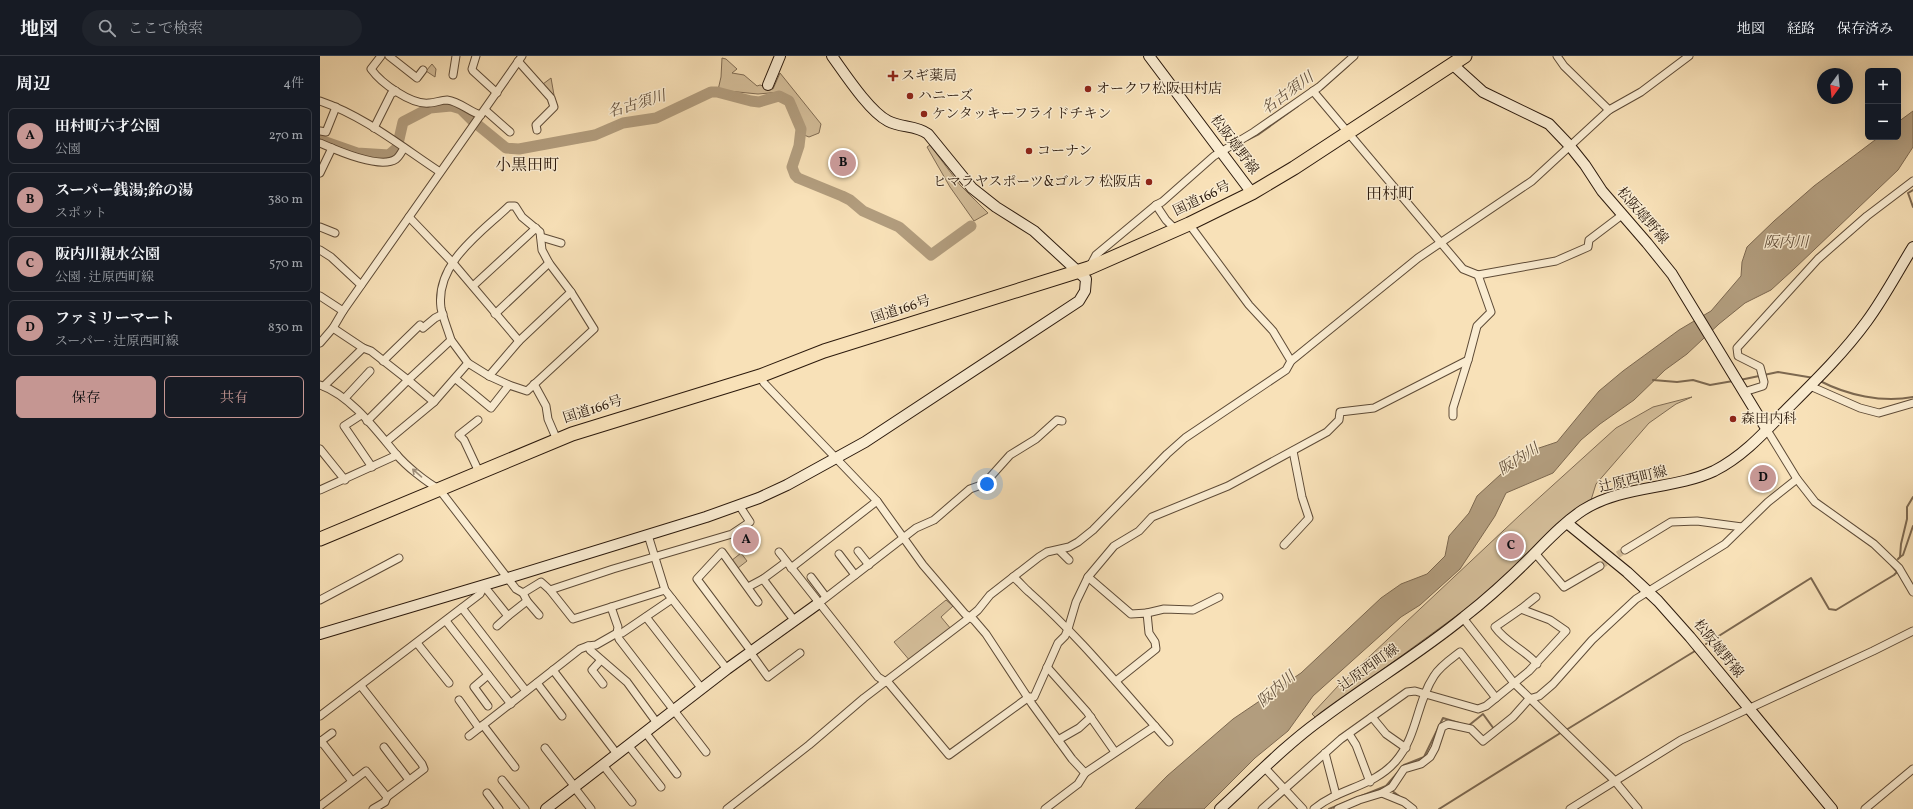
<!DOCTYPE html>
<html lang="ja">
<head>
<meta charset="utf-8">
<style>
  :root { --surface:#171b24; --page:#20242c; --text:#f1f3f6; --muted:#9ea1a6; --line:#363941; --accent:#c59692 }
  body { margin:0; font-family:Vollkorn,"Noto Serif JP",serif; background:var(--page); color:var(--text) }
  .controls { position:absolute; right:12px; top:12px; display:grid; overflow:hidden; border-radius:6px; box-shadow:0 4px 16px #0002 }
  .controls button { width:36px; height:36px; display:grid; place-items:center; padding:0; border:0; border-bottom:1px solid var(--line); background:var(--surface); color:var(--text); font:20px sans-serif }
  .compass { position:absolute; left:1497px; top:12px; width:36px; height:36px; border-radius:50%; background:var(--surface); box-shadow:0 4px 16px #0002; rotate:195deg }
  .you { position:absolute; left:667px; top:428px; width:14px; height:14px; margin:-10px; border:3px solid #fff; border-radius:50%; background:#1a73e8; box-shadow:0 0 0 6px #1a73e833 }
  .badge { display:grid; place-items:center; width:26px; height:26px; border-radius:50%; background:var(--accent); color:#111; font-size:13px; font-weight:700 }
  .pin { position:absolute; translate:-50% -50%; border:2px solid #fff; box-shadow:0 1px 4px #0006 }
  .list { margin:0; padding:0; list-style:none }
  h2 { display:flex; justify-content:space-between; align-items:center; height:52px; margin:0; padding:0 16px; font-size:17px }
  h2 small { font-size:13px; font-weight:400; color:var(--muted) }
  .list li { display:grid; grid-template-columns:26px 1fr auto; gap:12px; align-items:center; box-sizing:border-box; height:56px; margin:0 8px 8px; padding:0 8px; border:1px solid var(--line); border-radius:6px }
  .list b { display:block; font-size:15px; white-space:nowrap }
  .list p { margin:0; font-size:13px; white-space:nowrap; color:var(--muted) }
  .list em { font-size:13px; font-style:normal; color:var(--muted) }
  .actions { display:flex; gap:8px; padding:12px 16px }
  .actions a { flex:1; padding:9px 0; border:1px solid var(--accent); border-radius:6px; text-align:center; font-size:14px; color:var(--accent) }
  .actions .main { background:var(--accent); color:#111 }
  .icon { flex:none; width:22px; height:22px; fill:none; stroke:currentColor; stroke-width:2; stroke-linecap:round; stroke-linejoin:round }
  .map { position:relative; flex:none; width:1593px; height:753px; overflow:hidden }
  header { display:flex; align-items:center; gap:24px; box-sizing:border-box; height:56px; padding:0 20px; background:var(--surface); border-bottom:1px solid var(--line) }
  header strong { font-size:19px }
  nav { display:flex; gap:22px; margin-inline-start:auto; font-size:14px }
  .search { width:280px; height:36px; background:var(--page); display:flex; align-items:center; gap:10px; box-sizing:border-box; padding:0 14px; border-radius:22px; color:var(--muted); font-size:15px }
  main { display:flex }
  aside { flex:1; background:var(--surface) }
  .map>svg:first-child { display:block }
</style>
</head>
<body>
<header>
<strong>地図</strong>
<div class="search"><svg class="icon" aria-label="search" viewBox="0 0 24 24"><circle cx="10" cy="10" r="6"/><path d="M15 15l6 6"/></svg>ここで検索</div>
<nav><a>地図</a><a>経路</a><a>保存済み</a></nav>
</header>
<main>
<aside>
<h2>周辺<small>4件</small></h2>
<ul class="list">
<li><span class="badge">A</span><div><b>田村町六才公園</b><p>公園</p></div><em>270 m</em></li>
<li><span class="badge">B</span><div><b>スーパー銭湯;鈴の湯</b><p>スポット</p></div><em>380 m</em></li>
<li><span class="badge">C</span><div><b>阪内川親水公園</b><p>公園 · 辻原西町線</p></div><em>570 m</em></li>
<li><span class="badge">D</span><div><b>ファミリーマート</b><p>スーパー · 辻原西町線</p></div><em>830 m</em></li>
</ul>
<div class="actions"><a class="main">保存</a><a>共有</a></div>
</aside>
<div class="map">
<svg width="1593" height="753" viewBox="0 0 1593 753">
  <rect width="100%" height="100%" fill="#f8e1b8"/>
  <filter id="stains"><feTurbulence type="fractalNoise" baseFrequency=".005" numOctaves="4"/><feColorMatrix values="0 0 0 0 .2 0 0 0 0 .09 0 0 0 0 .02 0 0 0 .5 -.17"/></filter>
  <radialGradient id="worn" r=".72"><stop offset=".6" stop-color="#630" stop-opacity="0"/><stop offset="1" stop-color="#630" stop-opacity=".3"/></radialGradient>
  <g fill="#d5bf9b" stroke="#806c54">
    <path d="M402 2 406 3 417 13 412 17 424 19 437 30 440 29 453 33 460 17 501 68 499 77 489 81 484 79 476 49 467 39 460 36 438 38 398 34 401 21Z"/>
    <path d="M112 8 116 13 115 21 106 15Z"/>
    <path d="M231 22 234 39 223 28Z"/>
    <path d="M610 89 640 129 668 157 654 165 630 131 607 91Z"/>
    <path d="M1372 341 1356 348 1329 367 1276 428 1271 444 1261 450 1241 465 1200 505 1154 547 996 662 992 658 1018 630 1200 459 1296 372 1333 351Z"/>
    <path d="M429 472 433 473 439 482 422 497 413 486Z"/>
    <path d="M421 497 427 505 418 512 411 505Z"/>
    <path d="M626 544 633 550 621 561 631 573 591 606 574 586Z"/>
  </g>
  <path fill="#b29d7e" stroke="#7c6850" d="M1593 55V91L1578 114 1474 213 1451 234 1425 247 1399 268 1367 298 1345 314 1314 344 1280 368 1261 384 1233 417 1186 437 1175 460 1140 513 1100 549 1081 561 993 640 968 675 935 702 884 753H815L847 720 913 663 981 617 1061 542 1081 528 1107 518 1125 500 1129 480 1149 457 1157 440 1204 397 1237 386 1279 335 1303 315 1359 274 1391 255 1421 220 1422 206 1427 191 1454 165 1494 130 1559 81H1578V66Z"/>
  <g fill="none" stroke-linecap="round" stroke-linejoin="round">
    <g stroke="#7c6850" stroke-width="2">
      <path d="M1002 33 1029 9"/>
      <path d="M927 84 939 78 978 50"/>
      <path d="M1593 134 1588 137 1593 151"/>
      <path d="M1333 324 1357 326 1373 324 1390 329 1413 325"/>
      <path d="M1420 324 1458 316 1494 322"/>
      <path d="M1500 325C1527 339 1562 347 1593 341"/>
      <path d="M1580 501 1583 499 1593 470"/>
      <path d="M1578 503 1580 501 1581 488 1587 463V451L1593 441"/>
      <path d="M1386 588 1491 522 1509 553 1516 554 1574 519 1577 516 1571 509"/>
      <path d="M1148 670 1163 658 1174 673"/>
      <path d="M1246 674 1375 595"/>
      <path d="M1082 711 1084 709 1104 701 1123 662 1139 667"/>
      <path d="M1071 734 1079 740"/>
      <path d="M1009 753 1066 730 1079 715"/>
      <path d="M1119 753 1242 676"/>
    </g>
    <path stroke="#b29d7e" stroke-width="11" d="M0 84 37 97 69 99 77 92 83 66 110 52 131 50 141 53 153 65 186 92 199 93 275 79 303 67 336 62 391 36H397L431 45 439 46 459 40 469 45 481 73 479 90 472 111 475 119 478 122 522 140 530 144 543 155 579 171 611 199 651 170"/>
    <path stroke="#cfb996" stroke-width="7" stroke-dasharray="7 3.5" stroke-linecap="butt" d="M1280 510 1305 494"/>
    <g stroke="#5e4b37" stroke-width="9">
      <g id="street">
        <path d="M61 0 51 13C61 27 91 49 109 47 115 47 121 44 127 44 141 46 149 56 161 59"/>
        <path d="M69 0 97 22 103 14"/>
        <path d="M156 0 152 13 153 15 177 37"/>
        <path d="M1237 0 1244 10 1289 54"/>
        <path d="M198 5 231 42 234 51 216 69 217 74"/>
        <path d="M133 19 136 0"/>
        <path d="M993 35 1143 213 1158 219 1236 205 1268 191 1269 184 1302 159"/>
        <path d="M0 45C44 60 82 91 120 116"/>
        <path d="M165 54 190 76"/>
        <path d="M54 72 71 38 76 35"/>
        <path d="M0 75 6 76 16 51"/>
        <path d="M0 87C16 94 60 114 76 103 79 101 82 95 84 92"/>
        <path d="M0 117 12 92"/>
        <path d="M836 149 846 164 856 174"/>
        <path d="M89 161 133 207 199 285"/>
        <path d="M869 168 929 249 953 275 971 305"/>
        <path d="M0 171 15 177"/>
        <path d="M221 181 241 187"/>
        <path d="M0 194 11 201 41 229"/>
        <path d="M769 212 776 199 836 149 842 146 894 100 934 76 999 31 1034 0"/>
        <path d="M153 230 216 172"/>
        <path d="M0 240 23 255"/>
        <path d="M175 258 229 207"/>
        <path d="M131 284C128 274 123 262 121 252 115 207 161 177 189 150H195L202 161 220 176 222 194 229 207 251 236 274 273 207 335 189 329"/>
        <path d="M0 287 13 272 23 255 202 0"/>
        <path d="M43 292 51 295 88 324 47 365"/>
        <path d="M63 305 100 269 103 272 115 262 123 258"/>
        <path d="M169 320 199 285 251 236"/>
        <path d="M440 320 444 327 557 445 603 509 645 558 654 564 666 578 712 648 752 703 765 717 758 728 725 753"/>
        <path d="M214 328 226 350 228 363 237 384"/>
        <path d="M0 329C30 339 56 374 76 398 86 410 106 426 119 433L196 533 203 537 221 526 230 534 253 563 345 534"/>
        <path d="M4 330 43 292 13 272"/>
        <path d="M1490 330 1540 352 1559 357 1593 347"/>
        <path d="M1424 336 1443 330 1444 326 1440 311 1418 300 1417 292 1498 203 1547 160 1593 125"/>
        <path d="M25 342 50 315"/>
        <path d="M114 346 148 307 169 320 189 329 171 352 136 323"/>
        <path d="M41 359 24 370 52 411"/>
        <path d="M1133 360V352L1148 304"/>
        <path d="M158 364 139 379 144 384 159 416"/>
        <path d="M1447 374 1477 423 1495 446 1554 488 1579 512 1593 536"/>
        <path d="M67 385 114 346 88 324 131 284 148 307"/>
        <path d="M0 393 25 424"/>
        <path d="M0 434 77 399"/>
        <path d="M328 479 345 534 407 613"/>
        <path d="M964 489 989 462 982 441 973 395"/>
        <path d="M739 494 749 504"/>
        <path d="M1305 494 1351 466 1377 465 1422 471"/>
        <path d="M538 495 549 509"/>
        <path d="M459 496 558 621 566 626"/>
        <path d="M1215 497 1244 531 1280 510"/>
        <path d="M519 498 535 519"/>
        <path d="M471 512 557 445"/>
        <path d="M491 521 506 541"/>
        <path d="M693 521C699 525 703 531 709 536 760 581 803 635 849 686"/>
        <path d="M768 521 811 558 827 557 829 577 835 586 836 593 796 625"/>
        <path d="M443 523 466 506"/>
        <path d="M428 531 443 523 474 564"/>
        <path d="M230 534 293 513 412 478 430 466 419 449"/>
        <path d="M352 543 302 577H297L299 583 386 696"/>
        <path d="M0 544 79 502"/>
        <path d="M207 545 219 559"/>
        <path d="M499 547 596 472 614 464 650 433 664 428 690 399 716 383 737 364 742 365"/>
        <path d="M142 552 206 635"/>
        <path d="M1201 553 1216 541"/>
        <path d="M827 557 844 553 873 554 899 541"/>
        <path d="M326 561 382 633"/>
        <path d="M1143 562 1194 627 1294 724 1318 753"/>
        <path d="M126 565 191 648"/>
        <path d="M177 570 188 560"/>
        <path d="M97 587 129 627"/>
        <path d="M268 590 270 594 307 626 337 667"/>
        <path d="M431 595 377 523 402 496 438 546"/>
        <path d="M430 596 448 621 480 597"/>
        <path d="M281 604 272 614 283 628"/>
        <path d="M727 611 767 656 795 696"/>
        <path d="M233 614 297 698"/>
        <path d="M567 625 629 699 709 641H714L738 587 745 580 748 573 756 546 768 521 794 490 819 475 832 461 908 430 1007 376 1019 364 1020 356 1054 352 1148 304 1157 270 1171 256 1158 219"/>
        <path d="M217 627 242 660"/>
        <path d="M41 630 102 708 104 713 67 741 65 746 53 753"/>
        <path d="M139 644 159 672"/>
        <path d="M168 650 154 631 168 619"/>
        <path d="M0 660 160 538 164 530 188 560 207 545 203 537"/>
        <path d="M1052 661 1066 678 1086 692"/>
        <path d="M163 669 195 711"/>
        <path d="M325 676 357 718"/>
        <path d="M1029 678 1036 689 1050 726"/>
        <path d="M149 680 260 593 268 590 276 589 297 577 298 571 291 551"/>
        <path d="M738 684 759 672 771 661"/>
        <path d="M1 685 12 677"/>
        <path d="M0 687 1 685 32 725"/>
        <path d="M308 689 341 731"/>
        <path d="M64 691 89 724"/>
        <path d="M225 692 255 731"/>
        <path d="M1005 697 1016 739"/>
        <path d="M283 709 312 746"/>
        <path d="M945 712 983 753"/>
        <path d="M765 717 835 670"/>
        <path d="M182 724 205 753"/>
        <path d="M254 731 271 753"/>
        <path d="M167 737 179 753"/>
        <path d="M0 750 46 715 67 741"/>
        <path d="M407 753 489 689 544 642 645 565 658 554 670 539 719 501 727 496 749 491 758 486 773 474 847 398 865 382 966 314 971 305 1098 202 1212 125 1289 54 1321 36 1369 0"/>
        <path d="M942 753 1021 683 1087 636 1095 635 1158 653 1166 650 1209 615 1246 575 1230 564 1201 553 1175 571C1186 587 1204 593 1217 608"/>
        <path d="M994 753C1019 732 1053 731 1075 706 1098 680 1096 647 1114 620 1120 610 1131 603 1140 596L1176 642"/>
        <path d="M1018 753 1039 744 1062 737"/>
        <path d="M1093 753 1084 746 1062 737 1072 731 1084 713 1101 708 1110 701 1115 692 1122 671 1128 668 1151 673 1163 685 1193 661 1209 643 1219 640 1233 628 1272 584 1316 543 1405 488 1448 446 1477 423"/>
        <path d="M1250 753 1361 684 1553 595 1593 575"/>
        <path d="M1545 753 1593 713"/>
      </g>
    </g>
    <g stroke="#2b190c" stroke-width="12">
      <g id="secondary">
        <path d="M829 0 932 137"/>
        <path d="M1132 8 1163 36 1229 68 1249 89 1265 109 1282 135 1327 187 1352 218 1447 374"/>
        <path d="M448 29 460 0"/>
        <path d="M1247 467 1307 516 1338 545 1370 581 1512 753"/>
        <path d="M0 578 188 522 386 461 439 442 467 429 545 386 759 245 765 235 766 223 714 175 676 151 652 132 608 78C596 69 581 72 568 65 549 55 525 18 512 0"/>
        <path d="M226 753 407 613 499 547"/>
        <path d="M900 753C932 724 963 691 999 665 1046 629 1098 599 1144 561 1167 543 1188 524 1209 503 1226 486 1243 467 1263 454 1302 429 1353 434 1394 415 1422 401 1443 378 1464 356 1493 327 1523 298 1547 265 1564 242 1578 215 1593 191"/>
      </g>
    </g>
    <g stroke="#2b190c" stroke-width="15">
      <path id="highway" d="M0 483 252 378 440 320 504 295 769 212 869 168 932 137 974 112 1145 0"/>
    </g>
    <use href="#street" stroke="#faecd1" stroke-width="7"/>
    <use href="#secondary" stroke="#faecd1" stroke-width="10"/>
    <use href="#highway" stroke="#f8e1b8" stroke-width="13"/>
  </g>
  <defs><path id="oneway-shaft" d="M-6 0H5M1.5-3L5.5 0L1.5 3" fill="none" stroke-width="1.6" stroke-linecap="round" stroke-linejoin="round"/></defs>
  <use stroke="#9d8d78" href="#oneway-shaft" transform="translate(97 417) rotate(-139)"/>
  <g fill="#8f2418" stroke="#faecd1" stroke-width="1.5">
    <path d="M571 14h4v4h4v4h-4v4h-4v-4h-4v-4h4z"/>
    <circle cx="768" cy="33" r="4"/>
    <circle cx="590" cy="40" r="4"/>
    <circle cx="604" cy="58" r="4"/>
    <circle cx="709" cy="95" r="4"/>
    <circle cx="829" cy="126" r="4"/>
    <circle cx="1413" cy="363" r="4"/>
  </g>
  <g text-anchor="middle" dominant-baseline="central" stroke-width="3" stroke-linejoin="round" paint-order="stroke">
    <g font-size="14" fill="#2b190c" stroke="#faecd1" text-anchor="start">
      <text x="581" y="20">スギ薬局</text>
      <text x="776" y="33">オークワ松阪田村店</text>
      <text x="598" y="40">ハニーズ</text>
      <text x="612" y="58">ケンタッキーフライドチキン</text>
      <text x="717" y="95">コーナン</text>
      <text x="821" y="126" text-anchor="end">ヒマラヤスポーツ&amp;ゴルフ 松阪店</text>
      <text x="1421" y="363">森田内科</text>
    </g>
    <g font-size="14" fill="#2b190c" stroke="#faecd1">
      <text transform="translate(914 89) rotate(53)">松阪嬉野線</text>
      <text transform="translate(882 143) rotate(-26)">国道166号</text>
      <text transform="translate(1322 160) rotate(49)">松阪嬉野線</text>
      <text transform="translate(581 254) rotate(-18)">国道166号</text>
      <text transform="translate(273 354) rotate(-18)">国道166号</text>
      <text transform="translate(1313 424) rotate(-14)">辻原西町線</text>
      <text transform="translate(1398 593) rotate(51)">松阪嬉野線</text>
      <text transform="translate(1049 612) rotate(-35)">辻原西町線</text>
    </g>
    <g font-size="15" font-style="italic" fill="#614e3a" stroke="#faecd1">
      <text transform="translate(968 38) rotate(-36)">名古須川</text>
      <text transform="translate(317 49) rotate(-17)">名古須川</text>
      <text x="1466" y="187">阪内川</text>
      <text transform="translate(1199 404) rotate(-32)">阪内川</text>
      <text transform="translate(957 634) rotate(-41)">阪内川</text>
    </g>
    <g font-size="16" fill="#2b190c" stroke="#faecd1">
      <text x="207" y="110">小黒田町</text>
      <text x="1070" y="139">田村町</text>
    </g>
  </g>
  <rect width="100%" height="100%" filter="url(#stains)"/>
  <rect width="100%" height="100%" fill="url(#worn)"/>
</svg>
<div class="controls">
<button>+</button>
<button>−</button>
</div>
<svg class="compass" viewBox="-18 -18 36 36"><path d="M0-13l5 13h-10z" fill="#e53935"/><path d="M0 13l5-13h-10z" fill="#9ea1a6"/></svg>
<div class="you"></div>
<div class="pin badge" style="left:426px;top:484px">A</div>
<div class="pin badge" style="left:523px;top:107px">B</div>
<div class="pin badge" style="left:1191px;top:490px">C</div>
<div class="pin badge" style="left:1443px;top:422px">D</div>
</div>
</main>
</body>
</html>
